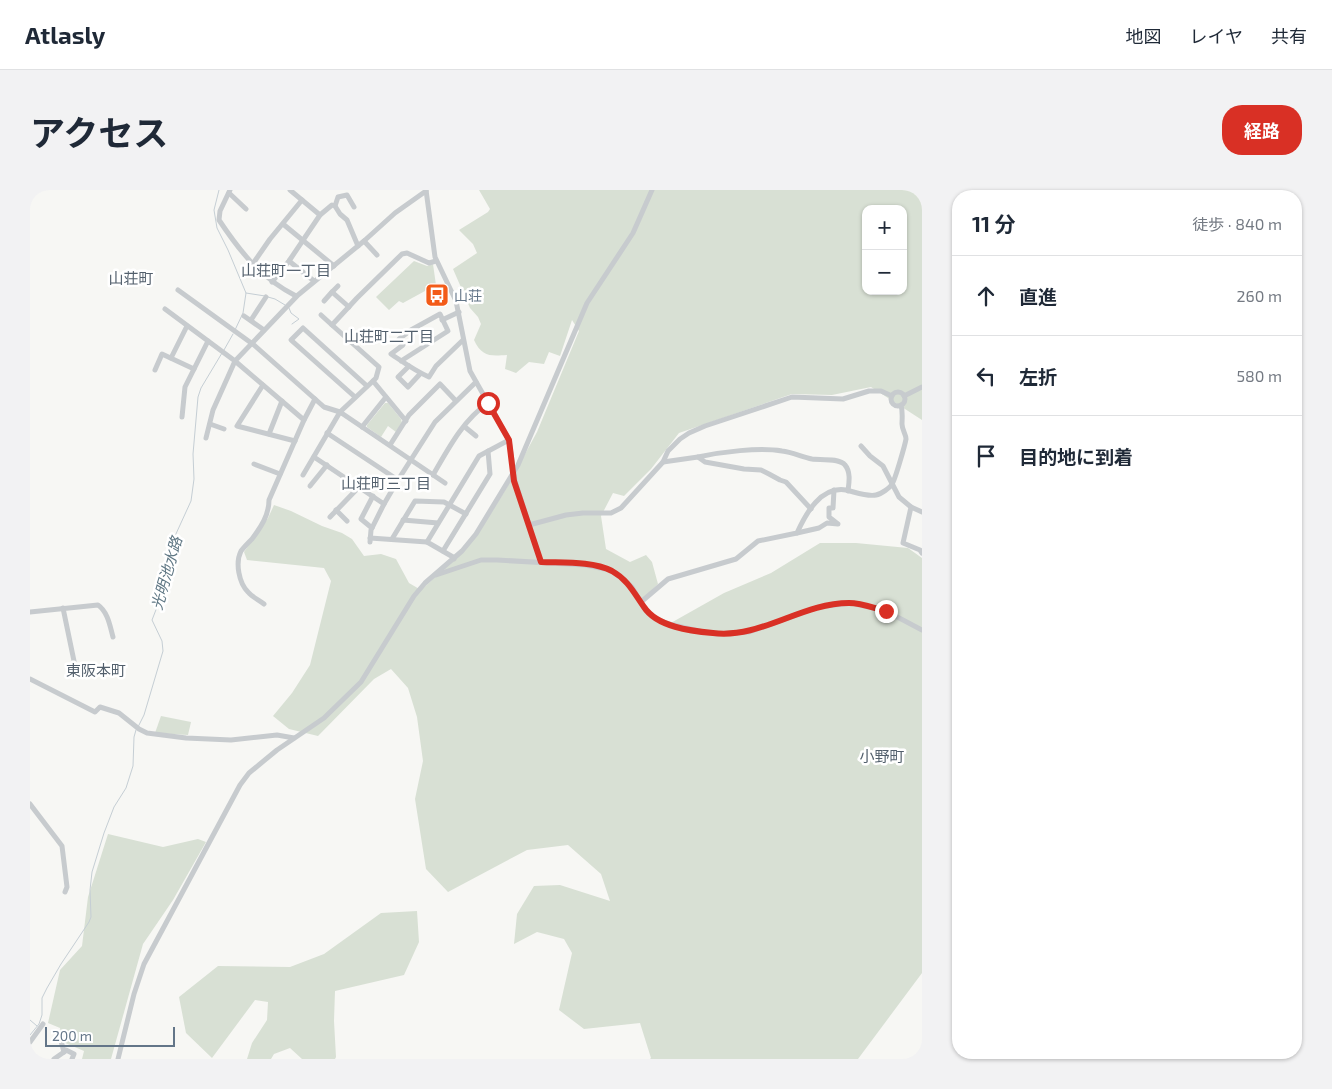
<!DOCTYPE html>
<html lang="ja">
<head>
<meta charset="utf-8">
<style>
  :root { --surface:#fff; --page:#f2f2f3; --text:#1f2937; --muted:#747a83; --line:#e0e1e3; --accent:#d93025 }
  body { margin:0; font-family:"Exo 2","Noto Sans JP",sans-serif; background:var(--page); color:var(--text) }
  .controls { position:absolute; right:15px; top:15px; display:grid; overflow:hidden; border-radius:10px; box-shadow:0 1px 4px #0004 }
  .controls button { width:45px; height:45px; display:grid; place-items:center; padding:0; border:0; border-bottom:1px solid var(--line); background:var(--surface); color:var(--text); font:25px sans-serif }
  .scale { position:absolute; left:15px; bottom:12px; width:130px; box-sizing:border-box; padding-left:5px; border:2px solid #637588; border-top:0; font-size:14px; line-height:18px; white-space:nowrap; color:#637588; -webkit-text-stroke:4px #fff; paint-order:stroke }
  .stop { position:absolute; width:15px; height:15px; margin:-11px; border:4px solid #d93025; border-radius:50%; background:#fff }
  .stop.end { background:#d93025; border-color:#fff; box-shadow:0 1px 5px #0008 }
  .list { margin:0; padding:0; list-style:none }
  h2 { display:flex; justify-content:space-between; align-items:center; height:65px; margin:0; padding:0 20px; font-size:21px }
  h2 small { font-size:16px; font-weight:400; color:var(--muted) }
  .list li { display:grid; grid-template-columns:32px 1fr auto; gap:15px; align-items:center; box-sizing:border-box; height:80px; padding:0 20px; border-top:1px solid var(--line) }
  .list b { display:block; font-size:19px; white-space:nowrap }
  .list em { font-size:16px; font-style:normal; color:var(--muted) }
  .icon { flex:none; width:28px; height:28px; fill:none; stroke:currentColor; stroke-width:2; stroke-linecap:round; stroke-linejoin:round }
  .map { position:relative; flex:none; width:892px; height:869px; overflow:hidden; border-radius:20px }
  header { display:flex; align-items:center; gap:30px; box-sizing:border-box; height:70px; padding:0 25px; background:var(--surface); border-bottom:1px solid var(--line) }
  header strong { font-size:24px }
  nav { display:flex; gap:28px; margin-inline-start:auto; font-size:18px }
  .intro { display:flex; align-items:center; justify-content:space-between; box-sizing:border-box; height:120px; padding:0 30px }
  h1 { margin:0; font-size:35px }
  .button { padding:12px 22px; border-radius:20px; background:var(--accent); color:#fff; font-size:18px; font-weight:700 }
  main { display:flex; gap:30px; padding:0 30px }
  aside { flex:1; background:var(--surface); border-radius:20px; box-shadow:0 1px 4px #0004 }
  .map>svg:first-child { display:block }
</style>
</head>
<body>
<header>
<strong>Atlasly</strong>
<nav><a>地図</a><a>レイヤ</a><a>共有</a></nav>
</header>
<div class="intro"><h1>アクセス</h1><a class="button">経路</a></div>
<main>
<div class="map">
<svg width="892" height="869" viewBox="0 0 892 869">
  <rect width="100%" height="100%" fill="#f7f7f4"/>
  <g fill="#d8e0d4" fill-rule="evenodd">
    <path d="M449 0H892V230L841 197 802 205 762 204 649 243 621 279 594 306 583 303 571 326 576 359 600 372 616 365 622 372 628 394 610 411 624 428 639 434 694 403 741 383 790 353H826L878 358 892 368V783L828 869H620L621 868 610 833 554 839 529 820 542 763 534 749 507 742 484 754 487 724 504 696 530 695 580 711 571 684 538 655 497 660 418 702 396 679 385 609 393 571 387 527 378 498 361 479 344 489 288 546 259 539 243 526 262 503 280 475 301 391 294 378 217 370 214 362 238 328 244 315 261 321 292 336 312 343 322 349 334 366 351 364 366 369 379 393 391 400 420 374 446 347 476 299 507 242 549 141 542 130 530 166 519 162 514 174 499 172 486 183 475 179 477 165C460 166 452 167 444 150L451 134 448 127 440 118 423 79 447 63 443 54 429 40 458 22 460 19ZM836 19H873V101H836Z"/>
    <path d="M384 71 397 76 403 74 406 95 373 113 369 111 359 120 346 107Z"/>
    <path d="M355 213H358L371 229 372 233 366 242 358 236 351 247 337 237V235Z"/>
    <path d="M131 526 161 532 158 545 125 543Z"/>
    <path d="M78 644 133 657 168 649 176 652 143 710 113 754 81 869H52L54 861 33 852 30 838 18 833 30 780 52 756 58 707Z"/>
    <path d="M387 721 389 752 374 785 305 801 304 831 306 867 305 869H272L260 858 244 864 241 869H217L222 853 237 830 238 812 225 810 182 868 156 843 149 807 188 776 260 777 294 764 351 723Z"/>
  </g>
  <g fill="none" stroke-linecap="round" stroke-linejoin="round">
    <g stroke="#c5ced4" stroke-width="1">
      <path d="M189 0 184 20 187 38 198 60 216 103 213 123 205 140"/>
      <path d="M216 103 235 106"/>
      <path d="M238 107 245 109 255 115"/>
      <path d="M259 118 261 123 269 129 262 134"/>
      <path d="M194 160 203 144"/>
      <path d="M108 537 114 525 133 461 132 451 122 430 129 412 145 346 161 311 164 289 163 264 168 207 171 198 192 163"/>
      <path d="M0 830 7 836"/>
      <path d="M0 845 9 834 12 825V808L17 798 31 774 59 732 61 727 60 700 62 682 74 643 84 617 96 598 103 576 104 547 106 540"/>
    </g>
    <g stroke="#c7cbce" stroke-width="5">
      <path d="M200 0 190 21 189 30C211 63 231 88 266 106"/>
      <path d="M260 0 290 25"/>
      <path d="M396 0 405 67 426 111 440 181 479 250 485 291 511 372"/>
      <path d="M199 3 216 19"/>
      <path d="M305 16 308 7 317 5 324 17"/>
      <path d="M253 34 304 76"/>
      <path d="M334 51 347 65"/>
      <path d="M259 71 284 91"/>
      <path d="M222 75 240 49 272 10"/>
      <path d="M242 92 259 71 290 25 302 15 305 16 310 24 317 30 328 56"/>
      <path d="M148 100 224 155 285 209 274 230"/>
      <path d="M302 102 308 96"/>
      <path d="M294 111 302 102 319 117"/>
      <path d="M135 119 205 171 183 220 176 248"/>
      <path d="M291 125 302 135"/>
      <path d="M214 126 234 140"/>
      <path d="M221 130 236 107"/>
      <path d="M412 130 429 122"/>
      <path d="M141 168 157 136"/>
      <path d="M371 171 418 141 410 124 381 140 369 149 373 155 361 164C373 172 385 181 399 187L406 176 433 150"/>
      <path d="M379 176 368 187 378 197 390 184"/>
      <path d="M125 180 132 164 164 179"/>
      <path d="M343 191 346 188 349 177 302 135 327 108 372 64 377 63 399 73 406 71"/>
      <path d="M233 195 207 236 265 251"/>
      <circle cx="868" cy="209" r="7"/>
      <path d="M874 206 892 197"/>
      <path d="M325 207 261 150 273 138 337 196"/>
      <path d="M285 209 294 217 310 222 415 293"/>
      <path d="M152 227 155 197 178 151"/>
      <path d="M180 234 194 239"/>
      <path d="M332 237 356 207"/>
      <path d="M435 237 446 246"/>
      <path d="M297 243 368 290"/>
      <path d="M239 244 252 211"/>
      <path d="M360 255 379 225 410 194 426 211"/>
      <path d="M831 256 840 266 853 276 869 307 881 317 873 353 890 360 892 363"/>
      <path d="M284 267 354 314"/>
      <path d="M668 267C691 262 729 257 752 261 762 262 772 267 782 269 790 270 810 268 815 275 821 282 819 293 818 301"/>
      <path d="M633 272 668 267 675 272 714 279 731 280 739 284 750 290 756 292 781 319"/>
      <path d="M224 274 250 284"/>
      <path d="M273 285 310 222 343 191 376 231"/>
      <path d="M403 285C418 259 433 230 458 213"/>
      <path d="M280 296 297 275"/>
      <path d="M881 317 892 322"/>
      <path d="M306 320 317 331"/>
      <path d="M300 327 329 297"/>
      <path d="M373 330 408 333"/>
      <path d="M499 335 536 325 553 323H581L591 318 633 272 638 261 650 249 659 243 675 236 762 207 813 209 839 201H851L862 206"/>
      <path d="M342 338 331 329 343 306"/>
      <path d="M767 343 789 338 797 333 808 334 799 327V318H803L804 300"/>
      <path d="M340 348 397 352"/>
      <path d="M362 349 385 311 414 312 436 324"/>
      <path d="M340 352 341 340 354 314 368 290 405 232 446 192"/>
      <path d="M413 361 460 284 458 261"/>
      <path d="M424 369 423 367 397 352 449 266 479 250"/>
      <path d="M406 385 451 370H467L555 375 580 380 590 386 602 397 614 418 624 428 639 434 673 442 687 444 719 442 788 417 821 413 856 421 892 440"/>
      <path d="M611 412 638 389 706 369 728 351 767 343C776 323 791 296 816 300 825 302 837 307 846 305 851 304 860 298 862 294 865 290 875 255 876 249 876 244 872 240 872 234 872 228 873 222 871 215"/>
      <path d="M234 414C229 410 222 407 218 402 209 393 205 373 211 361 214 357 218 353 222 349 231 337 239 325 239 310L274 230 205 171 268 105 334 51 365 23 396 1"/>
      <path d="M33 418 44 471"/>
      <path d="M0 422 68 415C78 422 80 436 83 447"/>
      <path d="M0 489 65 522 70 517 89 523 109 539 117 543 156 548 201 550 247 545 264 548"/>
      <path d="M0 614 32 656 37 697 35 702"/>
      <path d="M30 847 34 862 36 860 44 864 42 869"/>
      <path d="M0 852 13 834"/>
      <path d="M24 869 34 862"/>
      <path d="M88 869 104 804 114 774 210 595 219 583 247 560 294 528 331 492 384 406 395 393 432 361 446 344 488 275 557 113 603 43 622 0"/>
    </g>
  </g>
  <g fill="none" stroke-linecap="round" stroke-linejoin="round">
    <path stroke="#d93025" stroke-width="6" d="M458 213 479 250 484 291 511 372C533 373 562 371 582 381 598 390 604 403 614 417 627 437 661 441 683 443 731 449 771 413 819 413 831 413 844 418 856 421"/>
  </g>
  <defs>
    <g id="bus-square" transform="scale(1.25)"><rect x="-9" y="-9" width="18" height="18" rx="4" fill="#f35b18" stroke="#fff"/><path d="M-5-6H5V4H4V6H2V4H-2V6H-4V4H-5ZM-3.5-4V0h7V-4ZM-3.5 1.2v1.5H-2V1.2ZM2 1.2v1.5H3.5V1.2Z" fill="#fff"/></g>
  </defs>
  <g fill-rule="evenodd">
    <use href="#bus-square" x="407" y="105"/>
  </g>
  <g text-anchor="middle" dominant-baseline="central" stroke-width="5" stroke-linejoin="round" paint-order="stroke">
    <g font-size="14" fill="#637588" stroke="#fff" text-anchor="start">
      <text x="424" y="105">山荘</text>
    </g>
    <g font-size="15" fill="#525f6c" stroke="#fff">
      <text x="256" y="80">山荘町一丁目</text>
      <text x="101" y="88">山荘町</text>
      <text x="359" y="146">山荘町二丁目</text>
      <text x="356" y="293">山荘町三丁目</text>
      <text x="66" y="480">東阪本町</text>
      <text x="852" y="566">小野町</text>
    </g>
    <g font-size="15" font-style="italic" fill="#5f7784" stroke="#fff">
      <text transform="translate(136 383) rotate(-74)">光明池水路</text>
    </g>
  </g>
</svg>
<div class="controls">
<button>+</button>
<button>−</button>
</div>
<div class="scale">200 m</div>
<div class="stop" style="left:458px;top:213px"></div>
<div class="stop end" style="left:856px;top:421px"></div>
</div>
<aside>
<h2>11 分<small>徒歩 · 840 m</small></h2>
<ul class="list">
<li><svg class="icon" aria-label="ahead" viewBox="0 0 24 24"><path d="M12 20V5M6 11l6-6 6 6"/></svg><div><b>直進</b></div><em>260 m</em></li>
<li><svg class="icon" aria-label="left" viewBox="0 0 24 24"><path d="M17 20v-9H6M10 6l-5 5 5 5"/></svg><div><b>左折</b></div><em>580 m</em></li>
<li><svg class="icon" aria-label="arrive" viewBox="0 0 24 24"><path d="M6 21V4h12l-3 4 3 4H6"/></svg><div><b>目的地に到着</b></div></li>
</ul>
</aside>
</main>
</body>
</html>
